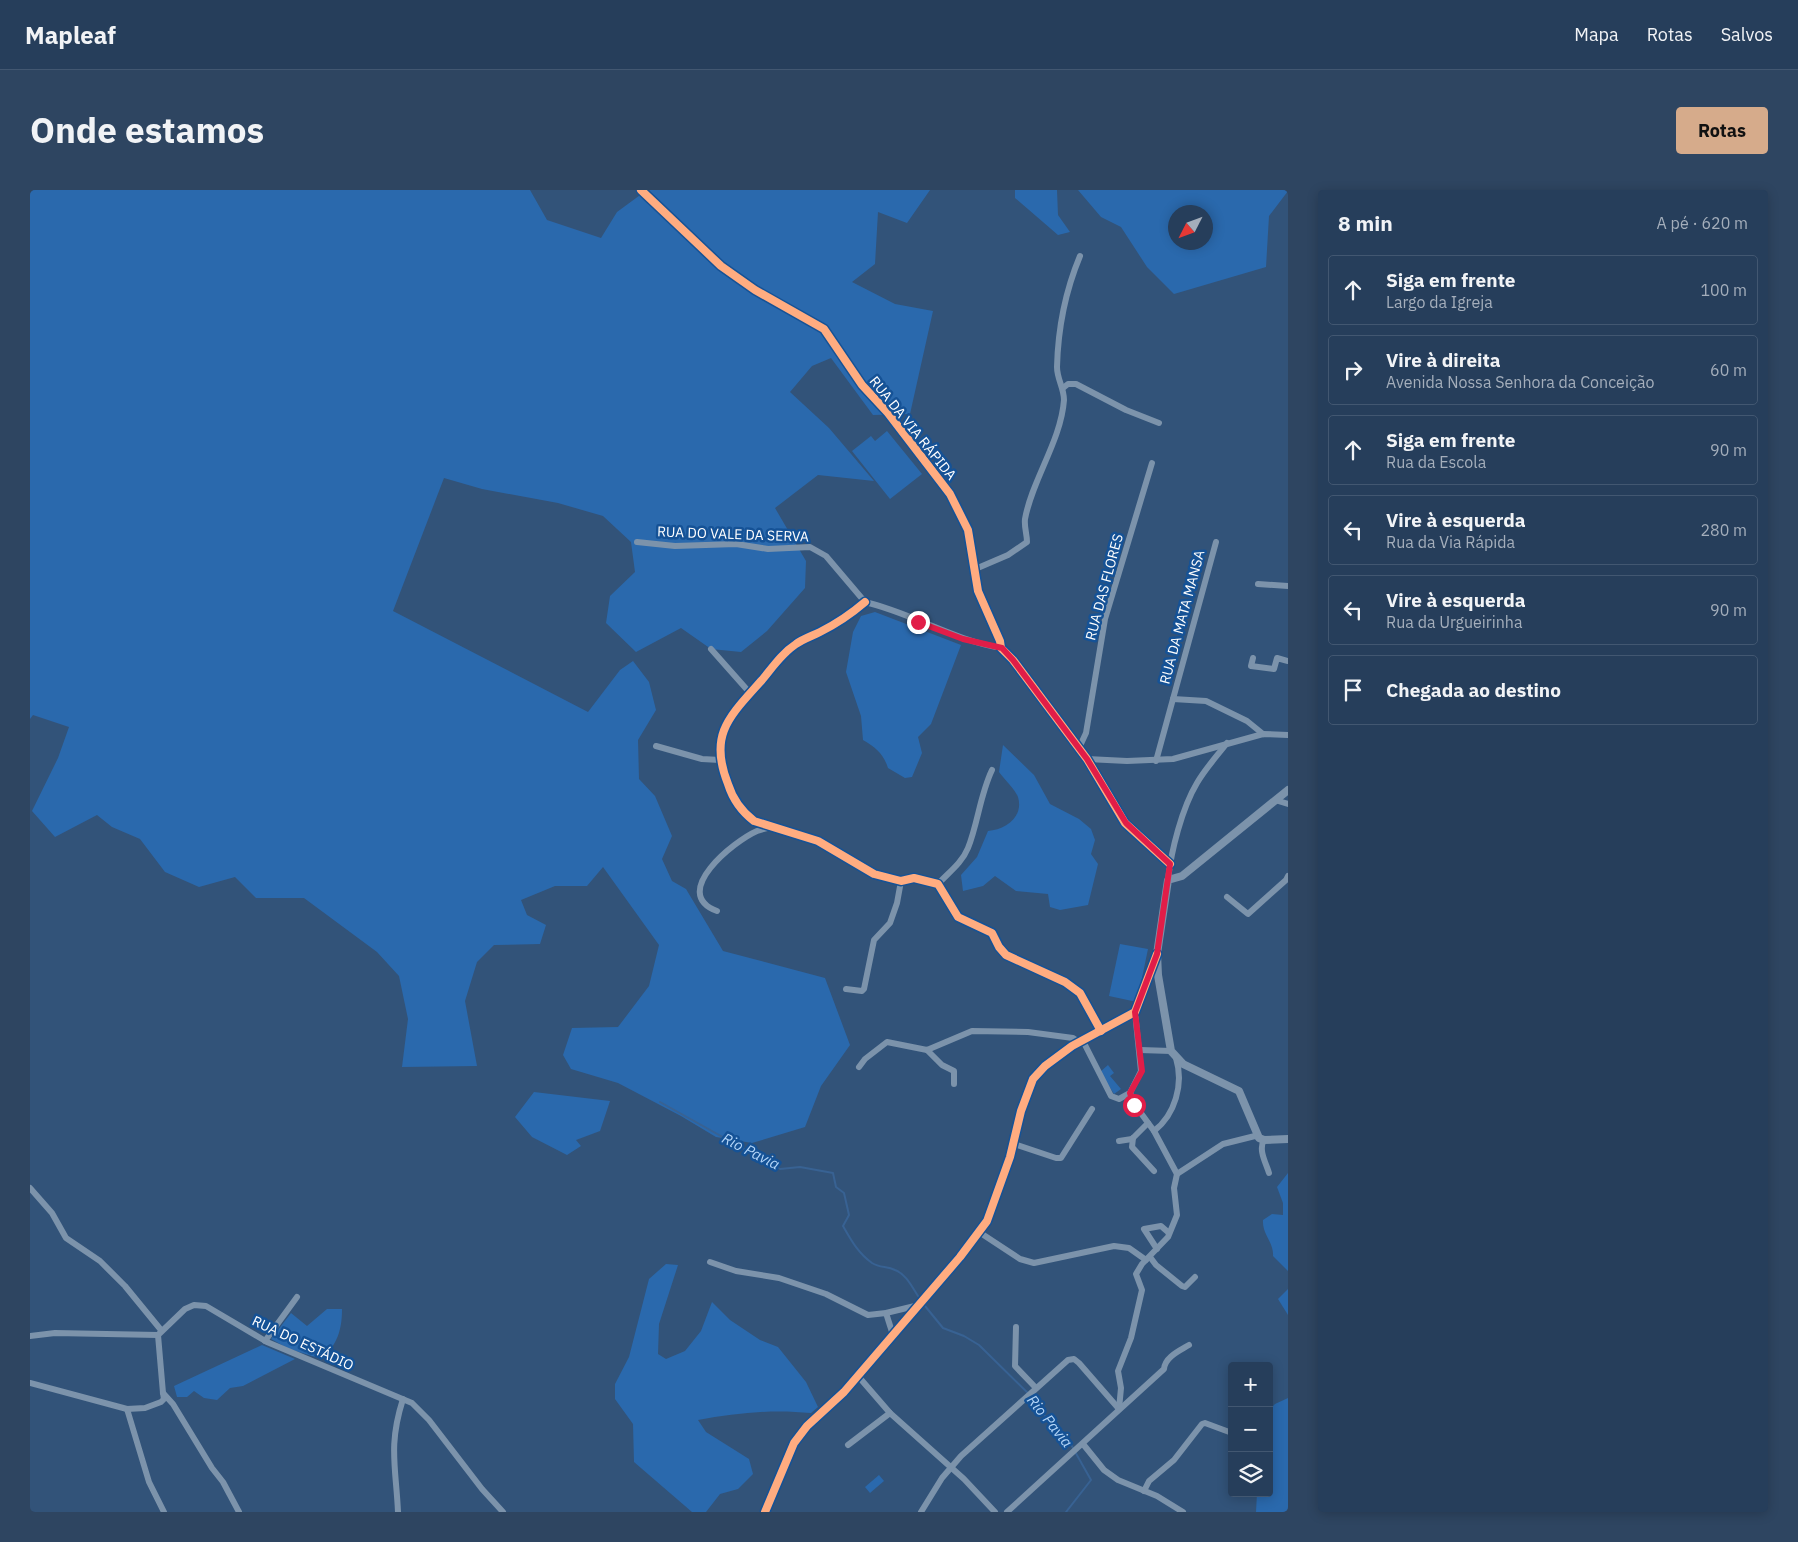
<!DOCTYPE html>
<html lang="pt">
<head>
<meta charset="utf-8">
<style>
  :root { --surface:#263e5b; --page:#2e4561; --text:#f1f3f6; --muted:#a4aebb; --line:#425771; --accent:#d6ab8b }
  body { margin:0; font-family:"IBM Plex Sans",sans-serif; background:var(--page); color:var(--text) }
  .controls { position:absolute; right:15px; bottom:15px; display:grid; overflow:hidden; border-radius:5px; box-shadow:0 2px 12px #0003 }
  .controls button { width:45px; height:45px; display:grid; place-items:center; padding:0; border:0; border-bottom:1px solid var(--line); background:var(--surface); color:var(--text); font:25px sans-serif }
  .compass { position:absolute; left:1138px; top:15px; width:45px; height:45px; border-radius:50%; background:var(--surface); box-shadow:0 2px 12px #0003; rotate:228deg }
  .stop { position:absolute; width:15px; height:15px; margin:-11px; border:4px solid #e11d48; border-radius:50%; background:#fff }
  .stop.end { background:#e11d48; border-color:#fff; box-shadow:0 1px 5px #0008 }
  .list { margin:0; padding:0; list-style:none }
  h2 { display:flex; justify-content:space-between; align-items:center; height:65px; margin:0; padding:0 20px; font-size:21px }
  h2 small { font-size:16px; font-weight:400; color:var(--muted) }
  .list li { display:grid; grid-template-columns:32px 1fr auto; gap:15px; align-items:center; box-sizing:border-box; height:70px; margin:0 10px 10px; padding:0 10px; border:1px solid var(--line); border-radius:5px }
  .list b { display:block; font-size:19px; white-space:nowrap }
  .list p { margin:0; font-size:16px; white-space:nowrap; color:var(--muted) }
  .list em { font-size:16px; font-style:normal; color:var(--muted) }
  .icon { flex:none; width:28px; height:28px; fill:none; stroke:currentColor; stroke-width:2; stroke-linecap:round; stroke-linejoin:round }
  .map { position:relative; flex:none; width:1258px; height:1322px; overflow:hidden; border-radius:5px }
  header { display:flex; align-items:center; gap:30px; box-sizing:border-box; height:70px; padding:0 25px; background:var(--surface); border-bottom:1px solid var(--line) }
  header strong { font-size:24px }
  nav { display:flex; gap:28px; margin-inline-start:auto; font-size:18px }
  .intro { display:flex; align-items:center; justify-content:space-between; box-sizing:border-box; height:120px; padding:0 30px }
  h1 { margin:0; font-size:35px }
  .button { padding:12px 22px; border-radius:5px; background:var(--accent); color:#111; font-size:18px; font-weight:700 }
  main { display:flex; gap:30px; padding:0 30px }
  aside { flex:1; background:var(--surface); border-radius:5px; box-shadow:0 2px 12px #0003 }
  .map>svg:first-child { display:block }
</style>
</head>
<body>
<header>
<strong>Mapleaf</strong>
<nav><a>Mapa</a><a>Rotas</a><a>Salvos</a></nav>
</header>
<div class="intro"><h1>Onde estamos</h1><a class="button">Rotas</a></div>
<main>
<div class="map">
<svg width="1258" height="1322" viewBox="0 0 1258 1322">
  <rect width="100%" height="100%" fill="#325379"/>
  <g fill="#2a69ad" fill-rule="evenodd">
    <path d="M0 0H500L517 30 571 48 587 22 617 0H900L877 33 848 22 845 74 822 92 865 114 903 121 880 224 843 225 801 168 782 176 760 202 799 238 844 291 788 285 745 318 776 371 775 398 737 441 711 462 681 459 651 438 606 462 576 433 580 406 605 382 601 352 573 326 528 313 452 299 414 288 363 421 558 522 590 480 603 471 619 492 626 520 608 550 609 589 625 606 642 646 632 669 642 691 656 699 693 761 795 788 820 855 791 896 775 937 722 953 686 947 651 926 588 893 541 879 533 865 542 838 588 837 619 796 629 755 573 677 557 696H525L491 710 497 725 516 735 510 754 464 755 447 772 435 811 447 876 372 877 378 829 369 786 347 762 274 708H226L205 687 169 697 135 682 110 649 82 637 67 625 25 647 2 621 28 568 39 537 3 525 0 529Z"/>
    <path d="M985 0H1027L1028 25 1040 42 1028 45 985 8Z"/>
    <path d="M1048 0H1258V1L1239 26 1236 77 1144 104 1117 77 1091 37 1071 27ZM1146 22H1176V52H1146Z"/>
    <path d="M857 241 892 284 860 309 822 261 841 246 845 251Z"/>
    <path d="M845 422 931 455 901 534 888 547 892 563 882 587 875 588 858 578C853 563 846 558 833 550L831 526 816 482 823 442 831 426Z"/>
    <path d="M973 555 1004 585 1020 614 1049 629 1061 639 1065 650 1061 664 1068 674 1058 715 1030 720 1020 717 1018 704 986 701 965 686 953 696 933 701 931 685 947 667 958 641C975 640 994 627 988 607 985 599 974 589 969 582Z"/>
    <path d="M1090 754 1118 759 1107 812 1079 806Z"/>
    <path d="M1078 875 1084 883 1080 886 1091 899 1084 904 1070 882Z"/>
    <path d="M504 902 580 911 570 941 546 950 551 956 537 965 502 947 485 927Z"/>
    <path d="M1258 983V1081L1243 1066C1244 1052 1232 1045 1233 1030L1242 1024 1253 1025V1013L1247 997Z"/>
    <path d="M636 1074 648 1075 629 1134 628 1164 636 1169 655 1161 671 1141 682 1112 700 1130 730 1150 748 1157 776 1192 788 1217 781 1223C742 1219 706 1223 668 1230L676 1242 719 1269 723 1284 708 1299 690 1304 676 1322H662L604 1272 603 1234 585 1209V1194L599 1167 619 1089Z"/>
    <path d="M1258 1099V1125L1248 1109Z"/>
    <path d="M297 1119H312C312 1141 307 1154 292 1169L259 1159 241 1149 261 1123 277 1136Z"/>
    <path d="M232 1155 265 1169 213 1196 200 1198 187 1210 174 1208 164 1201 157 1207H147L144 1196Z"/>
    <path d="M1258 1208V1322H1226L1227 1303H1239V1220L1245 1214Z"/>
    <path d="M849 1285 854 1291 840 1303 835 1297Z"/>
  </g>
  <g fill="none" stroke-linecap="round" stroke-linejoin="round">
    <g stroke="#386293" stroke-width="2">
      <path d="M630 912 750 979 770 977 803 983 806 997 814 1003 819 1025 813 1036C821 1050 828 1063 842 1073 850 1078 857 1076 865 1080 876 1084 882 1097 888 1106"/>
      <path d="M895 1116 913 1138 934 1146 949 1155 1007 1212 1014 1225 1039 1251 1061 1290 1036 1322"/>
    </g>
    <g stroke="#7c93ab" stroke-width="6">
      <path d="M611 0 691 76 725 100 794 139 832 195 858 223 920 304 938 340 948 401 970 451 971 458 983 470 1057 569 1095 633 1140 674"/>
      <path d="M1033 198 1038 194H1046L1096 220 1129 233"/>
      <path d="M607 352 645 356 706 354 738 359 780 357 796 366 835 412"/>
      <path d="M943 380 978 365 997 352C997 344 994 337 995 329 1002 290 1031 251 1034 210 1034 198 1027 189 1027 177 1028 138 1035 102 1050 66"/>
      <path d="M1228 394 1258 396"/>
      <path d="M835 412C821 424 806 434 790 442 782 446 773 449 766 454 752 463 742 478 732 490 700 526 678 544 698 594 703 610 711 621 724 631L788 651 844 684 871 691 884 688 908 694 928 727 962 743 969 757 976 765 1035 792 1050 803 1071 841"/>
      <path d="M835 412C882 423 923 450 971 458"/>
      <path d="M681 459 720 503"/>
      <path d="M1223 468 1221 476 1244 479 1247 468 1258 471"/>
      <path d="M1143 509 1176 511 1217 531 1233 544"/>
      <path d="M626 556 672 569 690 570"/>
      <path d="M1049 558 1056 543 1075 429 1122 273"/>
      <path d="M1057 569 1097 571 1143 569 1233 544 1258 545"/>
      <path d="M1126 571 1186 352"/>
      <path d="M1245 610 1258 614"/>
      <path d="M1138 690C1141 661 1152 618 1167 593 1175 579 1187 566 1197 553"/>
      <path d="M908 694C918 683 932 673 938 658 948 633 950 605 962 580"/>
      <path d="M1197 707 1218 724 1256 690 1258 686"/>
      <path d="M687 721C639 703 704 651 727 641 732 639 737 638 742 637"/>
      <path d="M816 799 832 801 834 799 844 750 860 733 867 713 871 691"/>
      <path d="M1053 851 1081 906 1089 909 1100 903 1111 881 1105 822"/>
      <path d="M897 860 912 875 924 881V894"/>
      <path d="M1110 860 1141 861"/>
      <path d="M829 877 835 869 857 852 897 860 942 841 998 842 1043 848 1049 852"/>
      <path d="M1124 941C1145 925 1154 894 1146 868"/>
      <path d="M1103 948 1102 957 1124 981"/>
      <path d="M1234 950C1228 960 1236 973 1239 983"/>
      <path d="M1089 951 1102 949 1118 933"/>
      <path d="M984 954 1026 968H1031L1062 919"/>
      <path d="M1147 984 1193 954 1225 946 1229 947"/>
      <path d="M0 998 22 1023 36 1048 70 1071 95 1096 131 1140"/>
      <path d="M949 1042 990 1069 1004 1073 1084 1056 1099 1058 1116 1070"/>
      <path d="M1127 1059 1114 1039 1131 1036 1139 1043"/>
      <path d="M1120 1067 1126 1075 1152 1096 1155 1097 1165 1087"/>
      <path d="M680 1072 706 1081 749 1088 796 1104 838 1125 856 1123 889 1115"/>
      <path d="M856 1123 863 1145"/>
      <path d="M986 1137 985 1176 1006 1198"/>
      <path d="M0 1146 25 1143 128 1145"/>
      <path d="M235 1151 267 1107"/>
      <path d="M828 1186 860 1223 934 1289 965 1322"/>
      <path d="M0 1193 97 1219 115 1218 131 1212 134 1209 133 1203 128 1145 155 1119 164 1115 176 1116 237 1152 382 1213 399 1230 452 1299 473 1322"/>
      <path d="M133 1203 143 1214 182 1278 193 1292 209 1322"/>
      <path d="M97 1219 119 1292 134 1322"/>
      <path d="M1089 1219 1091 1198 1088 1181 1101 1148 1112 1100 1106 1084 1112 1074 1138 1047 1147 1025 1144 998 1147 984 1124 941 1105 915 1100 903"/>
      <path d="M1053 1254 1074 1280 1088 1290 1127 1306 1153 1322"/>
      <path d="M818 1255 860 1223"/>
      <path d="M1114 1301 1119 1291 1144 1270 1172 1234 1175 1233 1202 1243"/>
      <path d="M368 1322C366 1277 358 1256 373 1209"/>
      <path d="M891 1322 912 1288 931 1266 1038 1170 1044 1169 1049 1173 1089 1219"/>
      <path d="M977 1322 1134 1179C1135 1167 1149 1161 1159 1155"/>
    </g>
    <g stroke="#7c93ab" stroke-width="8">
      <path d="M1258 600 1152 686 1138 690 1127 764 1128 785 1141 861 1153 874 1209 901 1229 948 1234 950 1258 949"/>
      <path d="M735 1322 764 1253 777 1236 814 1202 930 1067 957 1031 980 967 991 921 1003 889 1015 876 1042 856 1105 822 1127 764"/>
    </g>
    <g stroke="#155296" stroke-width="11">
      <g id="cycleway">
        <path d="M611 0 691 76 725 100 794 139 832 195 858 223 920 304 938 340 948 401 970 451 971 458 983 470 1057 569 1095 633 1140 674"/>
        <path d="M835 412C821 424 806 434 790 442 782 446 773 449 766 454 752 463 742 478 732 490 700 526 678 544 698 594 703 610 711 621 724 631L788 651 844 684 871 691 884 688 908 694 928 727 962 743 969 757 976 765 1035 792 1050 803 1071 841"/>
        <path d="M735 1322 764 1253 777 1236 814 1202 930 1067 957 1031 980 967 991 921 1003 889 1015 876 1042 856 1105 822 1127 764"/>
      </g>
    </g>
    <use href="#cycleway" stroke="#ffac80" stroke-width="8"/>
  </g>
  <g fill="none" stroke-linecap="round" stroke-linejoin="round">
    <path stroke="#e11d48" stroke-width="6" d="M888 432 933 449 972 458 983 470 1057 569 1096 633 1140 674 1127 764 1105 822 1112 881 1100 903 1104 915"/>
  </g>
  <g text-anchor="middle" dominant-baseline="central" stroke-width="5" stroke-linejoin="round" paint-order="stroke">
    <g font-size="14" fill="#fff" stroke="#155296">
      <text transform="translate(883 238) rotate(51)">RUA DA VIA RÁPIDA</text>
      <text transform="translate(703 344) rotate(2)">RUA DO VALE DA SERVA</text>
      <text transform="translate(1074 397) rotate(-75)">RUA DAS FLORES</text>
      <text transform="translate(1152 427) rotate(-75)">RUA DA MATA MANSA</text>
      <text transform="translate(273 1153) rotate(25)">RUA DO ESTÁDIO</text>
    </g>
    <g font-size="15" font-style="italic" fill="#b3d5f8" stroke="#155296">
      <text transform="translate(721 961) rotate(27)">Rio Pavia</text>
      <text transform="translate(1020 1231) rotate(51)">Rio Pavia</text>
    </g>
  </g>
</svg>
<div class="controls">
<button>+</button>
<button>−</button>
<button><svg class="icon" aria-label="layers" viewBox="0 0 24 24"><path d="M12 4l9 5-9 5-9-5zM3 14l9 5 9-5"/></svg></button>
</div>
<svg class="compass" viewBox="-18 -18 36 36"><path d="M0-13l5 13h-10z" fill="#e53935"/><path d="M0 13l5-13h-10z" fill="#a4aebb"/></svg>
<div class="stop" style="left:1104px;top:915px"></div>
<div class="stop end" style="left:888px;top:432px"></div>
</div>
<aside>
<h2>8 min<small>A pé · 620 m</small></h2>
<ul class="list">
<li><svg class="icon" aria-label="ahead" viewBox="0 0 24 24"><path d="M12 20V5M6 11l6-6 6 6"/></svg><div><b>Siga em frente</b><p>Largo da Igreja</p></div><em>100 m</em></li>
<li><svg class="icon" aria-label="right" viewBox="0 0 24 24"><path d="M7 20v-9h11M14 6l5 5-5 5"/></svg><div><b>Vire à direita</b><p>Avenida Nossa Senhora da Conceição</p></div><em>60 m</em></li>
<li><svg class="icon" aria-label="ahead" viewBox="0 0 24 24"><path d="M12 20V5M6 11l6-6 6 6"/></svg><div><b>Siga em frente</b><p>Rua da Escola</p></div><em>90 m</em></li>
<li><svg class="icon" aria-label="left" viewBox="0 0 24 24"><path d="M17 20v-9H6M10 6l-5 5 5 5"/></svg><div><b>Vire à esquerda</b><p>Rua da Via Rápida</p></div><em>280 m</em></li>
<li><svg class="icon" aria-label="left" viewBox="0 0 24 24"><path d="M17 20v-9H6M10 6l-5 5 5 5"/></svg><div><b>Vire à esquerda</b><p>Rua da Urgueirinha</p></div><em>90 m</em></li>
<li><svg class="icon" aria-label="arrive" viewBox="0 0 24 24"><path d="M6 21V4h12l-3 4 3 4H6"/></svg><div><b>Chegada ao destino</b></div></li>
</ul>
</aside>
</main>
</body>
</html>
